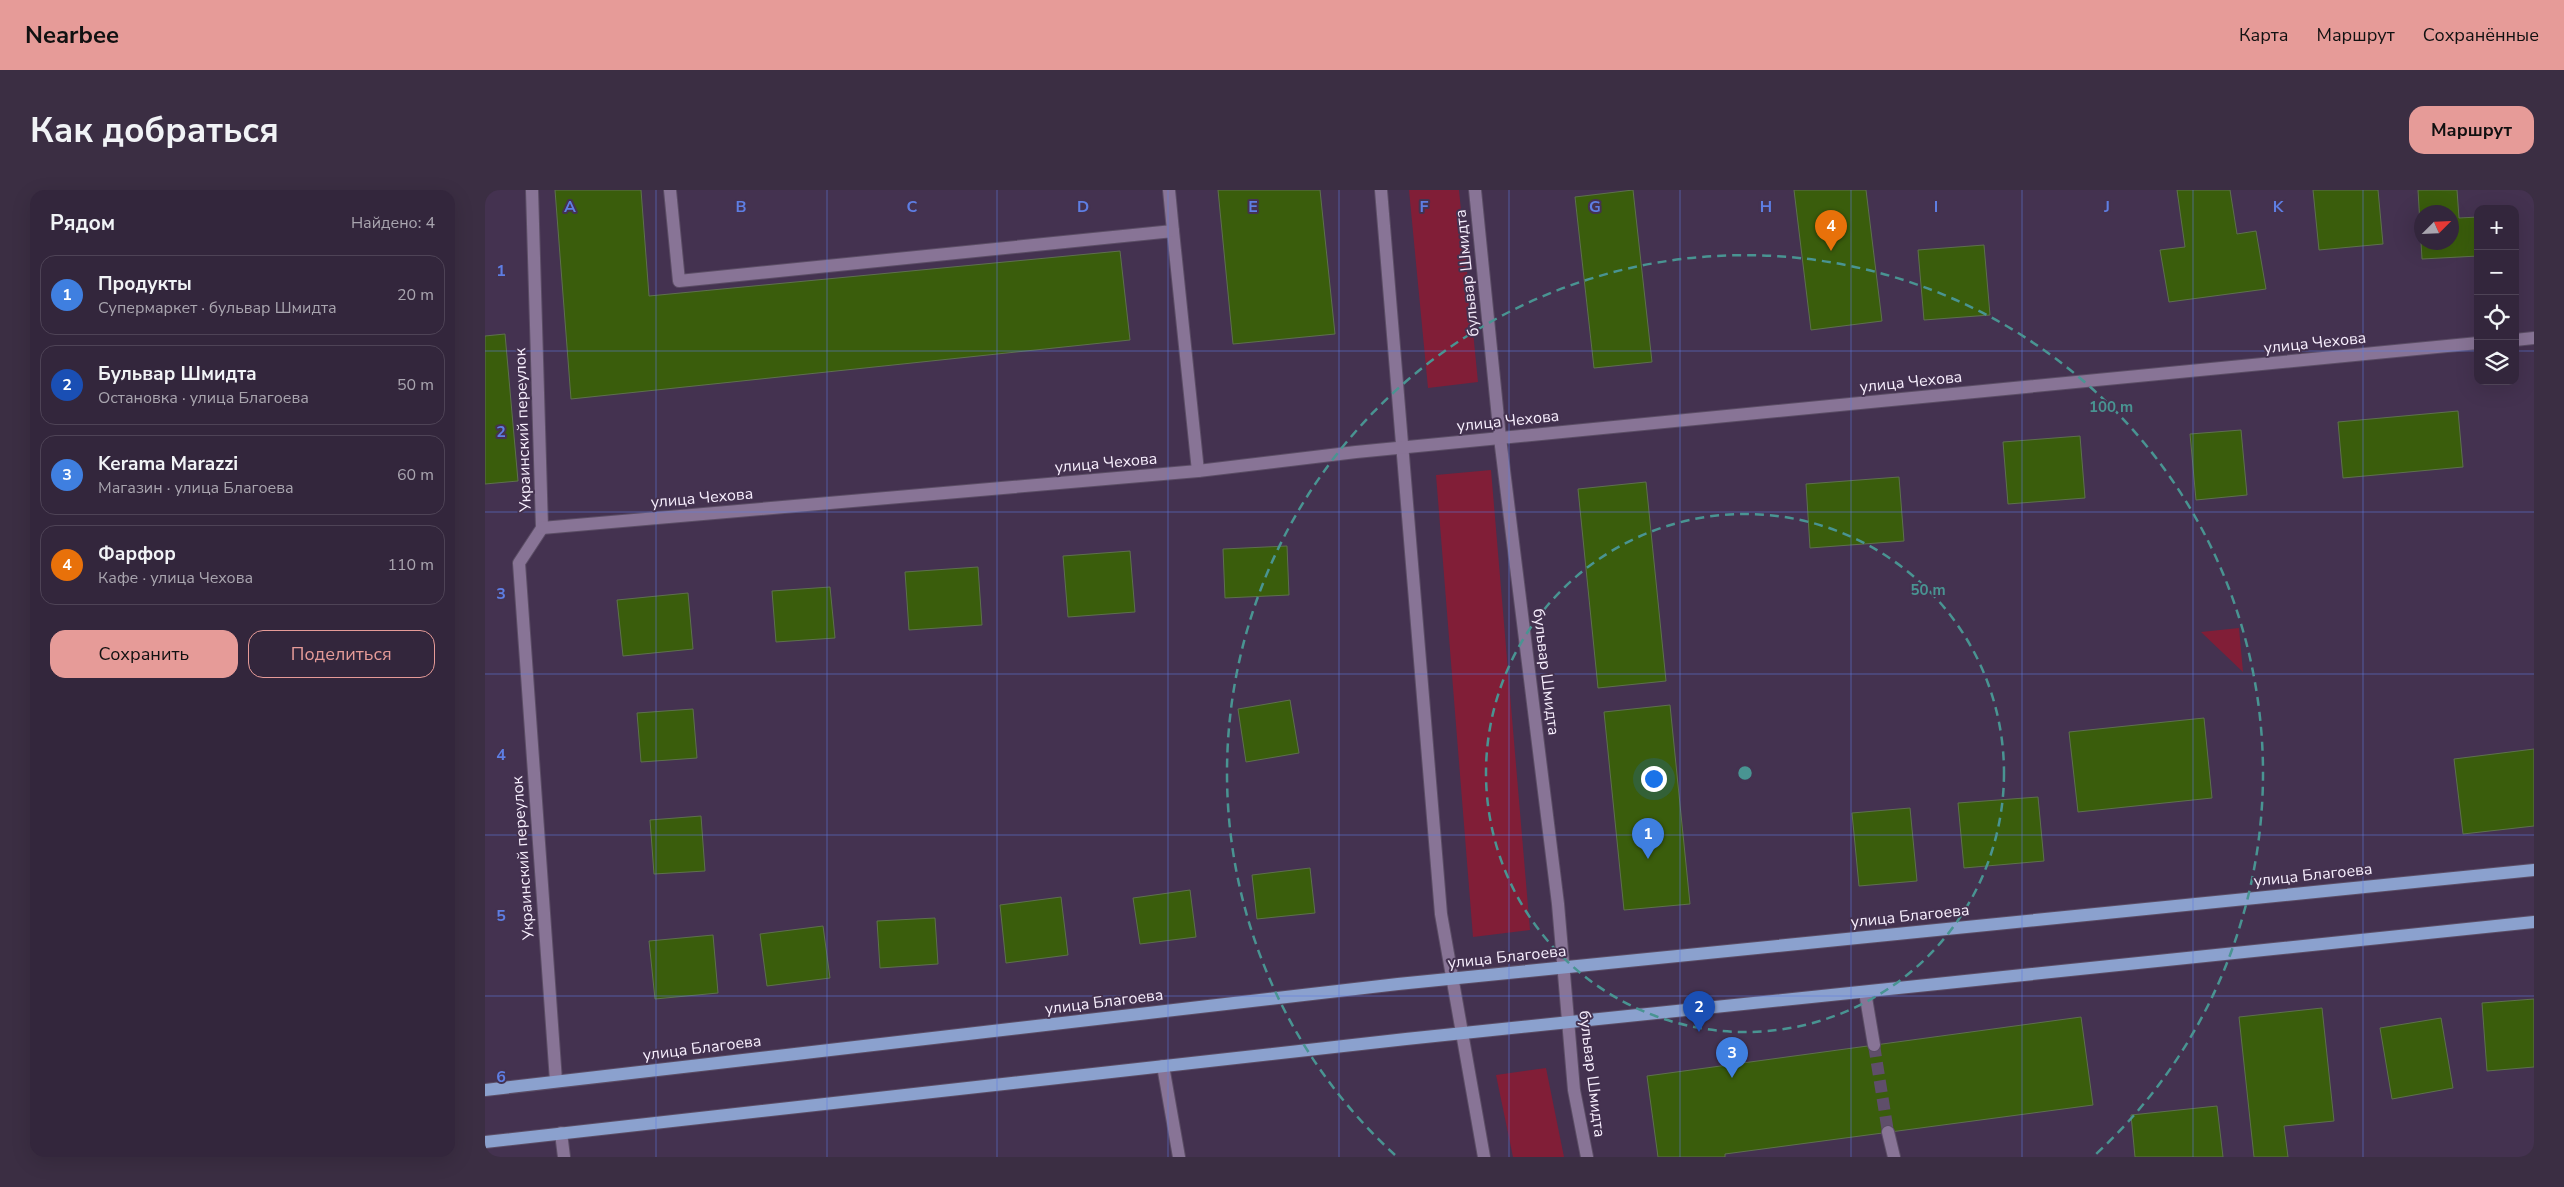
<!DOCTYPE html>
<html lang="ru">
<head>
<meta charset="utf-8">
<style>
  :root { --surface:#33263c; --page:#3b2e43; --text:#f1f3f6; --muted:#a9a5af; --line:#4e4356; --accent:#e69b98 }
  body { margin:0; font-family:"Nunito Sans",sans-serif; background:var(--page); color:var(--text) }
  .controls { position:absolute; right:15px; top:15px; display:grid; overflow:hidden; border-radius:10px; box-shadow:0 5px 20px #0002 }
  .controls button { width:45px; height:45px; display:grid; place-items:center; padding:0; border:0; border-bottom:1px solid var(--line); background:var(--surface); color:var(--text); font:25px sans-serif }
  .compass { position:absolute; left:1929px; top:15px; width:45px; height:45px; border-radius:50%; background:var(--surface); box-shadow:0 5px 20px #0002; rotate:66deg }
  .you { position:absolute; left:1168px; top:588px; width:18px; height:18px; margin:-12px; border:4px solid #fff; border-radius:50%; background:#1a73e8; box-shadow:0 0 0 8px #1a73e833 }
  .badge { display:grid; place-items:center; width:32px; height:32px; border-radius:50%; background:var(--accent); color:#fff; font-size:16px; font-weight:700 }
  .pin { position:absolute; translate:-50% -41px; filter:drop-shadow(0 1px 2px #0008) }
  .pin::after { content:''; position:absolute; top:26px; width:18px; height:15px; background:inherit; clip-path:polygon(0 0,100% 0,50% 100%) }
  .list { margin:0; padding:0; list-style:none }
  h2 { display:flex; justify-content:space-between; align-items:center; height:65px; margin:0; padding:0 20px; font-size:21px }
  h2 small { font-size:16px; font-weight:400; color:var(--muted) }
  .list li { display:grid; grid-template-columns:32px 1fr auto; gap:15px; align-items:center; box-sizing:border-box; height:80px; margin:0 10px 10px; padding:0 10px; border:1px solid var(--line); border-radius:15px }
  .list b { display:block; font-size:19px; white-space:nowrap }
  .list p { margin:0; font-size:16px; white-space:nowrap; color:var(--muted) }
  .list em { font-size:16px; font-style:normal; color:var(--muted) }
  .actions { display:flex; gap:10px; padding:15px 20px }
  .actions a { flex:1; padding:11px 0; border:1px solid var(--accent); border-radius:15px; text-align:center; font-size:18px; color:var(--accent) }
  .actions .main { background:var(--accent); color:#111 }
  .icon { flex:none; width:28px; height:28px; fill:none; stroke:currentColor; stroke-width:2; stroke-linecap:round; stroke-linejoin:round }
  .map { position:relative; flex:none; width:2049px; height:967px; overflow:hidden; border-radius:15px }
  header { display:flex; align-items:center; gap:30px; box-sizing:border-box; height:70px; padding:0 25px; background:var(--accent); color:#111 }
  header strong { font-size:24px }
  nav { display:flex; gap:28px; margin-inline-start:auto; font-size:18px }
  .intro { display:flex; align-items:center; justify-content:space-between; box-sizing:border-box; height:120px; padding:0 30px }
  h1 { margin:0; font-size:35px }
  .button { padding:12px 22px; border-radius:15px; background:var(--accent); color:#111; font-size:18px; font-weight:700 }
  main { display:flex; gap:30px; padding:0 30px }
  aside { flex:1; background:var(--surface); border-radius:15px; box-shadow:0 5px 20px #0002 }
  .map>svg:first-child { display:block }
</style>
</head>
<body>
<header>
<strong>Nearbee</strong>
<nav><a>Карта</a><a>Маршрут</a><a>Сохранённые</a></nav>
</header>
<div class="intro"><h1>Как добраться</h1><a class="button">Маршрут</a></div>
<main>
<aside>
<h2>Рядом<small>Найдено: 4</small></h2>
<ul class="list">
<li><span class="badge" style="background:#3f7fe0">1</span><div><b>Продукты</b><p>Супермаркет · бульвар Шмидта</p></div><em>20 m</em></li>
<li><span class="badge" style="background:#1a4fb4">2</span><div><b>Бульвар Шмидта</b><p>Остановка · улица Благоева</p></div><em>50 m</em></li>
<li><span class="badge" style="background:#3f7fe0">3</span><div><b>Kerama Marazzi</b><p>Магазин · улица Благоева</p></div><em>60 m</em></li>
<li><span class="badge" style="background:#e8710a">4</span><div><b>Фарфор</b><p>Кафе · улица Чехова</p></div><em>110 m</em></li>
</ul>
<div class="actions"><a class="main">Сохранить</a><a>Поделиться</a></div>
</aside>
<div class="map">
<svg width="2049" height="967" viewBox="0 0 2049 967">
  <rect width="100%" height="100%" fill="#443250"/>
  <g fill="#811e37">
    <path d="M924 0H974L993 192 943 198Z"/>
    <path d="M1006 280 1045 740 988 747 951 285Z"/>
    <path d="M1754 438 1758 482 1716 442Z"/>
    <path d="M1061 878 1079 967H1028L1011 885Z"/>
  </g>
  <g fill="#3a5d0c" stroke="#5e704e" fill-rule="evenodd">
    <path d="M70 0H156L164 106 635 61 645 150 86 209Z"/>
    <path d="M733 0H835L850 144 748 154Z"/>
    <path d="M1148 0 1167 172 1109 178 1090 7Z"/>
    <path d="M1309 0H1381L1397 131 1326 140Z"/>
    <path d="M1692 0H1745L1752 44 1771 41 1781 99 1684 112 1675 60 1700 57Z"/>
    <path d="M1828 0H1893L1898 54 1834 60Z"/>
    <path d="M1933 0H1972L1974 28 1993 27V66L1937 69ZM1936 22H1966V52H1936Z"/>
    <path d="M1499 55 1505 125 1439 130 1433 60Z"/>
    <path d="M20 144 33 291 0 294V146Z"/>
    <path d="M1973 221 1978 277 1858 288 1853 232Z"/>
    <path d="M1756 240 1762 305 1711 310 1705 244Z"/>
    <path d="M1595 246 1600 308 1523 314 1518 252Z"/>
    <path d="M1414 287 1419 351 1325 358 1321 294Z"/>
    <path d="M1161 292 1181 491 1113 498 1093 299Z"/>
    <path d="M802 356 804 405 740 408 738 359Z"/>
    <path d="M645 361 650 422 583 427 578 366Z"/>
    <path d="M493 377 497 435 424 440 420 382Z"/>
    <path d="M345 397 350 448 291 452 287 401Z"/>
    <path d="M203 403 208 459 138 466 132 410Z"/>
    <path d="M805 510 814 563 761 572 753 519Z"/>
    <path d="M1185 515 1205 714 1139 720 1119 522Z"/>
    <path d="M208 519 212 568 156 572 152 523Z"/>
    <path d="M1719 528 1727 608 1593 622 1584 542Z"/>
    <path d="M2049 559V636L1978 644 1969 569Z"/>
    <path d="M1553 607 1559 671 1479 678 1473 613Z"/>
    <path d="M1425 618 1432 691 1374 696 1367 623Z"/>
    <path d="M216 626 220 681 169 684 165 630Z"/>
    <path d="M825 678 830 723 772 729 767 685Z"/>
    <path d="M705 700 711 747 655 754 648 708Z"/>
    <path d="M576 707 583 765 521 773 515 715Z"/>
    <path d="M450 728 453 774 395 778 392 731Z"/>
    <path d="M338 736 345 788 282 796 275 744Z"/>
    <path d="M228 745 233 803 170 809 164 751Z"/>
    <path d="M2049 809V877L2002 881 1997 813Z"/>
    <path d="M1837 818 1849 931 1799 936 1803 967H1769L1754 827Z"/>
    <path d="M1596 827 1608 915 1240 964V967H1173L1162 886Z"/>
    <path d="M1956 828 1968 898 1907 909 1895 838Z"/>
    <path d="M1732 916 1738 967H1650L1646 925Z"/>
  </g>
  <g fill="none" stroke-linecap="round" stroke-linejoin="round">
    <path stroke="#5f4e6a" stroke-width="12" stroke-dasharray="12 6" stroke-linecap="butt" d="M1389 855 1403 942"/>
    <g stroke="#5b4d65" stroke-width="14">
      <g id="minor">
        <path d="M47 0 57 338 34 373 71 891"/>
        <path d="M185 0 194 91 688 41 713 281"/>
        <path d="M684 0 688 41"/>
        <path d="M896 0 956 724 999 967"/>
        <path d="M990 0 1015 248 1073 714 1089 900 1102 967"/>
        <path d="M2030 150 2049 148"/>
        <path d="M57 338 713 281 871 262 1993 153"/>
        <path d="M1380 802 1389 855"/>
        <path d="M678 876 694 967"/>
        <path d="M1403 942 1409 967"/>
        <path d="M76 943 79 967"/>
      </g>
    </g>
    <g stroke="#5b4d65" stroke-width="14">
      <g id="major">
        <path d="M0 900 913 794 2049 680"/>
        <path d="M0 952 921 849 2049 732"/>
      </g>
    </g>
    <use href="#minor" stroke="#887496" stroke-width="12"/>
    <use href="#major" stroke="#8ba1ce" stroke-width="12"/>
  </g>
  <path fill="none" stroke="#5e7ee3" stroke-width="1" stroke-opacity="0.55" d="M171 0V967M342 0V967M512 0V967M683 0V967M854 0V967M1024 0V967M1195 0V967M1366 0V967M1537 0V967M1708 0V967M1878 0V967M0 161H1993M2030 161H2049M0 322H2049M0 484H2049M0 645H2049M0 806H2049"/>
  <g fill="none" stroke="#499492" stroke-width="2.5" stroke-dasharray="9 6">
    <circle cx="1260" cy="583" r="259"/>
    <path d="M910 965A518 518 0 1 1 1610 965"/>
  </g>
  <g text-anchor="middle" dominant-baseline="central" stroke-width="4" stroke-linejoin="round" paint-order="stroke">
    <g font-size="16" fill="#f7eefd" stroke="#443250">
      <text transform="translate(982 83) rotate(-96)">бульвар Шмидта</text>
      <text transform="translate(1830 153) rotate(-6)">улица Чехова</text>
      <text transform="translate(1426 192) rotate(-6)">улица Чехова</text>
      <text transform="translate(1023 231) rotate(-6)">улица Чехова</text>
      <text transform="translate(38 240) rotate(-92)">Украинский переулок</text>
      <text transform="translate(621 273) rotate(-5)">улица Чехова</text>
      <text transform="translate(217 308) rotate(-5)">улица Чехова</text>
      <text transform="translate(1061 482) rotate(83)">бульвар Шмидта</text>
      <text transform="translate(38 668) rotate(-94)">Украинский переулок</text>
      <text transform="translate(1828 685) rotate(-6)">улица Благоева</text>
      <text transform="translate(1425 726) rotate(-6)">улица Благоева</text>
      <text transform="translate(1022 767) rotate(-6)">улица Благоева</text>
      <text transform="translate(619 812) rotate(-7)">улица Благоева</text>
      <text transform="translate(217 858) rotate(-7)">улица Благоева</text>
      <text transform="translate(1107 884) rotate(83)">бульвар Шмидта</text>
    </g>
  </g>
  <g font-size="16" text-anchor="middle" font-weight="bold" fill="#5e7ee3" stroke="#443250" stroke-width="4" stroke-linejoin="round" paint-order="stroke">
    <text x="85" y="22">A</text>
    <text x="256" y="22">B</text>
    <text x="427" y="22">C</text>
    <text x="598" y="22">D</text>
    <text x="768" y="22">E</text>
    <text x="939" y="22">F</text>
    <text x="1110" y="22">G</text>
    <text x="1281" y="22">H</text>
    <text x="1451" y="22">I</text>
    <text x="1622" y="22">J</text>
    <text x="1793" y="22">K</text>
    <text x="16" y="86">1</text>
    <text x="16" y="247">2</text>
    <text x="16" y="409">3</text>
    <text x="16" y="570">4</text>
    <text x="16" y="731">5</text>
    <text x="16" y="892">6</text>
  </g>
  <circle cx="1260" cy="583" r="8" fill="#499492" stroke="#443250" stroke-width="2.5"/>
  <g font-size="15" text-anchor="middle" font-weight="bold" fill="#499492" stroke="#443250" stroke-width="4" stroke-linejoin="round" paint-order="stroke">
    <text x="1626" y="222">100 m</text>
    <text x="1443" y="405">50 m</text>
  </g>
</svg>
<div class="controls">
<button>+</button>
<button>−</button>
<button><svg class="icon" aria-label="locate" viewBox="0 0 24 24"><circle cx="12" cy="12" r="6"/><path d="M12 2v4M12 18v4M2 12h4M18 12h4"/></svg></button>
<button><svg class="icon" aria-label="layers" viewBox="0 0 24 24"><path d="M12 4l9 5-9 5-9-5zM3 14l9 5 9-5"/></svg></button>
</div>
<svg class="compass" viewBox="-18 -18 36 36"><path d="M0-13l5 13h-10z" fill="#e53935"/><path d="M0 13l5-13h-10z" fill="#a9a5af"/></svg>
<div class="you"></div>
<div class="pin badge" style="left:1163px;top:669px;background:#3f7fe0">1</div>
<div class="pin badge" style="left:1214px;top:842px;background:#1a4fb4">2</div>
<div class="pin badge" style="left:1247px;top:888px;background:#3f7fe0">3</div>
<div class="pin badge" style="left:1346px;top:61px;background:#e8710a">4</div>
</div>
</main>
</body>
</html>
